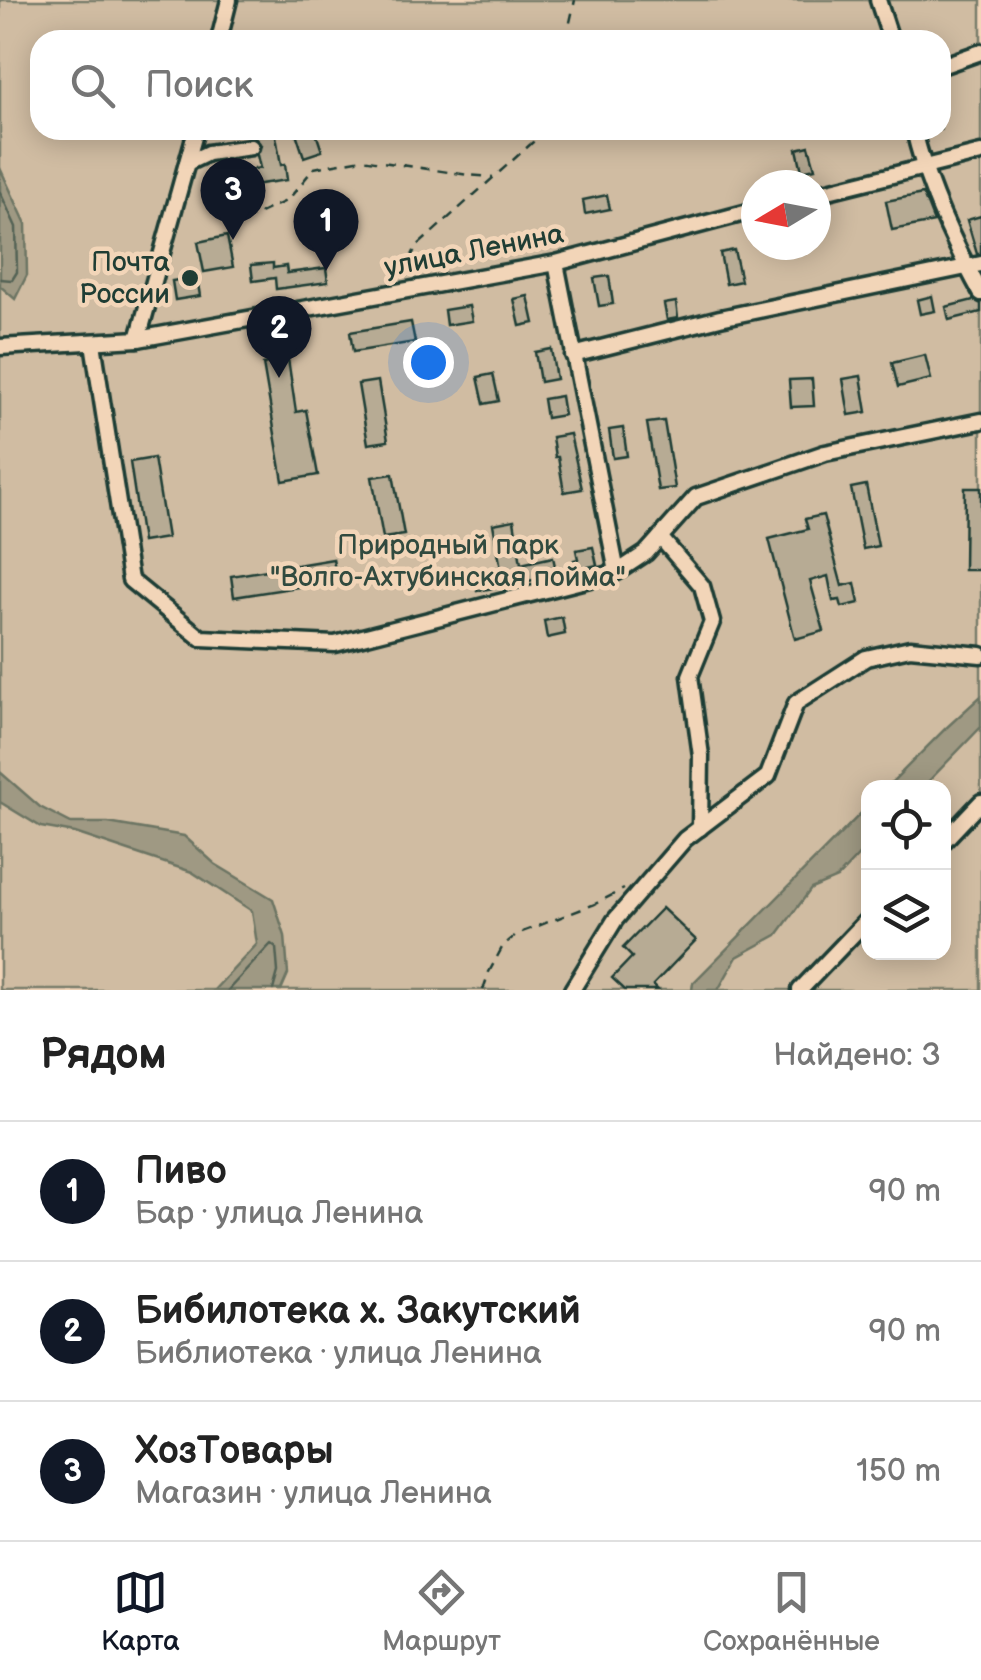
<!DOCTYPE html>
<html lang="ru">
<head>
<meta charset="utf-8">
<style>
  :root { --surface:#fff; --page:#f6f6f6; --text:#222; --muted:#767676; --line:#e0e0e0; --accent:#111827 }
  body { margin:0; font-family:"Balsamiq Sans",sans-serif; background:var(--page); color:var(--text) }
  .controls { position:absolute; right:30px; bottom:30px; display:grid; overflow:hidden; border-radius:20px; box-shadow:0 5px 25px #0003 }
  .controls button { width:90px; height:90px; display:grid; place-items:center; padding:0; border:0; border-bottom:2px solid var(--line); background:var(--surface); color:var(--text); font:50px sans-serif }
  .compass { position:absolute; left:741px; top:170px; width:90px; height:90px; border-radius:50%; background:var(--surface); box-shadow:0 5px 25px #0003; rotate:260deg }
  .you { position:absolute; left:428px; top:362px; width:35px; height:35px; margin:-25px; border:8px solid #fff; border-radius:50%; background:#1a73e8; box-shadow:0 0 0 15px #1a73e833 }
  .badge { display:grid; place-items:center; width:65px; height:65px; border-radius:50%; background:var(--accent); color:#fff; font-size:32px; font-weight:700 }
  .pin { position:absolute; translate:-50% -82px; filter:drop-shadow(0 2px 5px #0008) }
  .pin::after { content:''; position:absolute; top:52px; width:35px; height:30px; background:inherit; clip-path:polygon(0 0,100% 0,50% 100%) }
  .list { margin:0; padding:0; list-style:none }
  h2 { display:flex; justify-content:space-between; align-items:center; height:130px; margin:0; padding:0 40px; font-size:42px }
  h2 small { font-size:32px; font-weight:400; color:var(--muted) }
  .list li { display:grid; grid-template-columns:65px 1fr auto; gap:30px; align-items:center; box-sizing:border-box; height:140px; padding:0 40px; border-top:2px solid var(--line) }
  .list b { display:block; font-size:38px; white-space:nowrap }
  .list p { margin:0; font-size:32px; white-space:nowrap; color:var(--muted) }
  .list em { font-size:32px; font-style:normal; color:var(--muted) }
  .icon { flex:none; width:55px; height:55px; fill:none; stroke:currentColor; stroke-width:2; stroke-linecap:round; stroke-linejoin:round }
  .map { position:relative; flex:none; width:981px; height:990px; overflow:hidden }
  .search { position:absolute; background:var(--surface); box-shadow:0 5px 25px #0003; left:30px; right:30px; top:30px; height:110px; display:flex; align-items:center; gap:25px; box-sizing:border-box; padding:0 35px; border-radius:30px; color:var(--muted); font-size:38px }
  .sheet { height:550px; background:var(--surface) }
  nav { display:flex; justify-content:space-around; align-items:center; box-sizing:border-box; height:140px; border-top:2px solid var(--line); background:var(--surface); font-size:28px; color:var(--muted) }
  nav a { display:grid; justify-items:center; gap:5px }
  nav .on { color:var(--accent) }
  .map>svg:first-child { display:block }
</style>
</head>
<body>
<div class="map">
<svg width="981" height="990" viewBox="0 0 981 990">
  <rect width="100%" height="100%" fill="#f2d5b8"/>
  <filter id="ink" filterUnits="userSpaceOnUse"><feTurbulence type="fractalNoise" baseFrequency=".01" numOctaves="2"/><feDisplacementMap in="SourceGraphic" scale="20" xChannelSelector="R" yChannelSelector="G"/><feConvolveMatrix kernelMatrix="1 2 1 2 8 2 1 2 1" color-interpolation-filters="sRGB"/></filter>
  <g filter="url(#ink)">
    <path fill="#d0bca2" stroke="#787c6b" stroke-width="2.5" fill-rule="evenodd" d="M0 0H981V990H0ZM40 40H941V130H40ZM756 185H816V245H756ZM868 788H944V952H868Z"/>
    <g fill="#9f9983" stroke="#6c7463" stroke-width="2.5">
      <path d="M0 168 26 224 27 275 15 299 0 286Z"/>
      <path d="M981 696V727L923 787H887L945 729Z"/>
      <path d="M0 772 40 807 71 823H108L184 836 215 864 273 899 285 936 288 974 281 990H214L257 944 252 911 192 872 75 833 41 827 0 802Z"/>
      <path d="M868 806V845L837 878 811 889 777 935 737 957 718 990H692L693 983Z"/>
    </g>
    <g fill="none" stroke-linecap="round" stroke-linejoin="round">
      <g stroke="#526254" stroke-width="2.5">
        <path d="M0 192 16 227 17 272 12 280 0 279"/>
        <path d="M228 990 271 944 276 948 278 972 273 990"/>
      </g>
    </g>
    <g fill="#b7ab94" stroke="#1f3d34" stroke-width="2.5">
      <path d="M253 130H275L281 165 285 164 287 180 240 187 237 172 260 168 257 155 261 145 254 137Z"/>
      <path d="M295 130H315L322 151 304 157Z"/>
      <path d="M809 146 815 168 802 171 797 149Z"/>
      <path d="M923 194 934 222 892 230 886 201Z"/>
      <path d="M607 195 610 209 585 214 583 200Z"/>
      <path d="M981 216V254H977L967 220Z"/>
      <path d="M227 236 233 267 204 272 198 242Z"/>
      <path d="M734 250 741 281 726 284 720 253Z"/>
      <path d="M273 263V268L286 266 287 273 326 268 328 282 276 289 275 278 253 281 251 265Z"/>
      <path d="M609 276 613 304 599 306 594 278Z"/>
      <path d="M197 277 200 296 175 300 172 281Z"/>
      <path d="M528 296 534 323 520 326 514 299Z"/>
      <path d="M932 296 935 311 920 314 917 300Z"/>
      <path d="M973 300 981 304V312L949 320 946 307Z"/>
      <path d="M676 302 678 318 667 320 664 304Z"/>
      <path d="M469 306 472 321 446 325 444 310Z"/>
      <path d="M411 322 415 342 353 352 350 332Z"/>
      <path d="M551 349 556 379 540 382 535 352Z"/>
      <path d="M925 355 931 379 898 387 892 363Z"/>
      <path d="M288 359 296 412 306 410 318 475 283 481 263 364Z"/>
      <path d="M493 374 499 401 484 404 478 377Z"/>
      <path d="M861 376 867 412 849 415 843 379Z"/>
      <path d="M812 379 814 406 791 407 789 380Z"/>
      <path d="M378 381 388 441 368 444 358 384Z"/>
      <path d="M561 396 564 415 546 418 543 399Z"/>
      <path d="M664 421 675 488 658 490 647 423Z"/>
      <path d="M623 428 627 456 613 458 609 430Z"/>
      <path d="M570 434 582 489 564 492 558 457H555L552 437Z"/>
      <path d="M154 458 167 538 142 542 130 462Z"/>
      <path d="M393 474 404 535 383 538 372 477Z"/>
      <path d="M866 485 878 546 863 549 851 488Z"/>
      <path d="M965 488H981V570H964Z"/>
      <path d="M823 515 842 586 855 583 859 603 842 607 840 600 833 601 828 576 810 581 824 631 795 639 769 539 808 529 805 519Z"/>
      <path d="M514 520 521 564 553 557 557 575 524 582V585L504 590V586L477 591 474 573 501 569 493 524Z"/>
      <path d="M593 547 597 565 576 570 574 560 578 559 576 550Z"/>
      <path d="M333 559 337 581 234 597 231 576Z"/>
      <path d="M562 617 565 634 547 638 544 621Z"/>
      <path d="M662 908 696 940 653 985 658 990H625L612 978 632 957 623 948Z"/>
    </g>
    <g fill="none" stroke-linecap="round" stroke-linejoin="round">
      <g stroke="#1f3d34" stroke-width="21">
        <g id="minor">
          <path d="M878 0 891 40"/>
          <path d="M219 40 229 0"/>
          <path d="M941 66 981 52"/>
          <path d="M914 130C927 187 953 242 981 293"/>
          <path d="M187 163 208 153 251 147"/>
          <path d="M816 194 981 153"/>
          <path d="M556 263 617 572"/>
          <path d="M138 339 556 263 756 210"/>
          <path d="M93 343 130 580 201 638 335 644 617 572 646 553 696 497 825 453 981 421"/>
          <path d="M0 347 138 339 196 130"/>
          <path d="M573 355 720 318 981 264"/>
          <path d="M660 537 702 586 712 622 690 676 701 756 700 828"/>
          <path d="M944 841 981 802"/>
          <path d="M572 990 615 920 685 839 768 776 796 703 866 658 910 648 981 655"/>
          <path d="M800 990 868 919"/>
        </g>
      </g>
      <g stroke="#1f3d34" stroke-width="2.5" stroke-dasharray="10 8" stroke-linecap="butt">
        <path d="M566 40 575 0"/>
        <path d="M243 221 288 200 314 168 362 159 468 175 493 177"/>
        <path d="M406 277 407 266 416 247 533 142 539 130"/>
        <path d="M483 990 489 972 503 946 517 934 595 904 624 889"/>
      </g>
      <use href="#minor" stroke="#f2d5b8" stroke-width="14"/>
    </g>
  </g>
  <circle fill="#1f3d34" stroke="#f2d5b8" stroke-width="4" cx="190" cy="278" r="10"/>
  <g text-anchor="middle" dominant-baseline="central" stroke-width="9" stroke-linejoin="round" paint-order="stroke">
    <g font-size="28" fill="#1f3d34" stroke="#f2d5b8">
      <text transform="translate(474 251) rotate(-11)">улица Ленина</text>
    </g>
    <g font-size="28" fill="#1f3d34" stroke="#f2d5b8" text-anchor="end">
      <text x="170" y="262">Почта<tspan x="170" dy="32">России</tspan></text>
    </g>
    <g font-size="28" fill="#314a3f" stroke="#f2d5b8">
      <text x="448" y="545">Природный парк<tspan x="448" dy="32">"Волго-Ахтубинская пойма"</tspan></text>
    </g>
  </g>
</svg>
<div class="controls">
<button><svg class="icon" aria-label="locate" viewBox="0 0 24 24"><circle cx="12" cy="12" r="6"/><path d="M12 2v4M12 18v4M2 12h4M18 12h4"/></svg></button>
<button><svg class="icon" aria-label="layers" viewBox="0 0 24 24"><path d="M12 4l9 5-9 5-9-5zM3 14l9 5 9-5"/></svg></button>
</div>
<svg class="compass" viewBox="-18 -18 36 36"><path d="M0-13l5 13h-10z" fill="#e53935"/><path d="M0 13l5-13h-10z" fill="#767676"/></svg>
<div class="you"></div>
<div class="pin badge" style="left:326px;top:271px">1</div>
<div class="pin badge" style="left:279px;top:378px">2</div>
<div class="pin badge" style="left:233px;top:240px">3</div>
<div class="search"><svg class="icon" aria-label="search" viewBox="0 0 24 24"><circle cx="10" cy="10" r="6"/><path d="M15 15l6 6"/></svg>Поиск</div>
</div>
<section class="sheet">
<h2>Рядом<small>Найдено: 3</small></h2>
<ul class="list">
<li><span class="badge">1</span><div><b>Пиво</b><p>Бар · улица Ленина</p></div><em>90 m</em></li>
<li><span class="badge">2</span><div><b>Бибилотека х. Закутский</b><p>Библиотека · улица Ленина</p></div><em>90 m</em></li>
<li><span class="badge">3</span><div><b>ХозТовары</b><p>Магазин · улица Ленина</p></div><em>150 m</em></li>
</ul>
</section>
<nav>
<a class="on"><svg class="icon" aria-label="map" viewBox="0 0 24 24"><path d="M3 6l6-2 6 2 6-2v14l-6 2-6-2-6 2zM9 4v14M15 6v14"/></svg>Карта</a>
<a><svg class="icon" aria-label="directions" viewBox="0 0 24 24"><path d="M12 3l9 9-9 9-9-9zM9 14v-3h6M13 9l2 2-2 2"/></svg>Маршрут</a>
<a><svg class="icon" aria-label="saved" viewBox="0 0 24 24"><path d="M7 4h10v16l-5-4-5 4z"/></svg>Сохранённые</a>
</nav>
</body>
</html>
